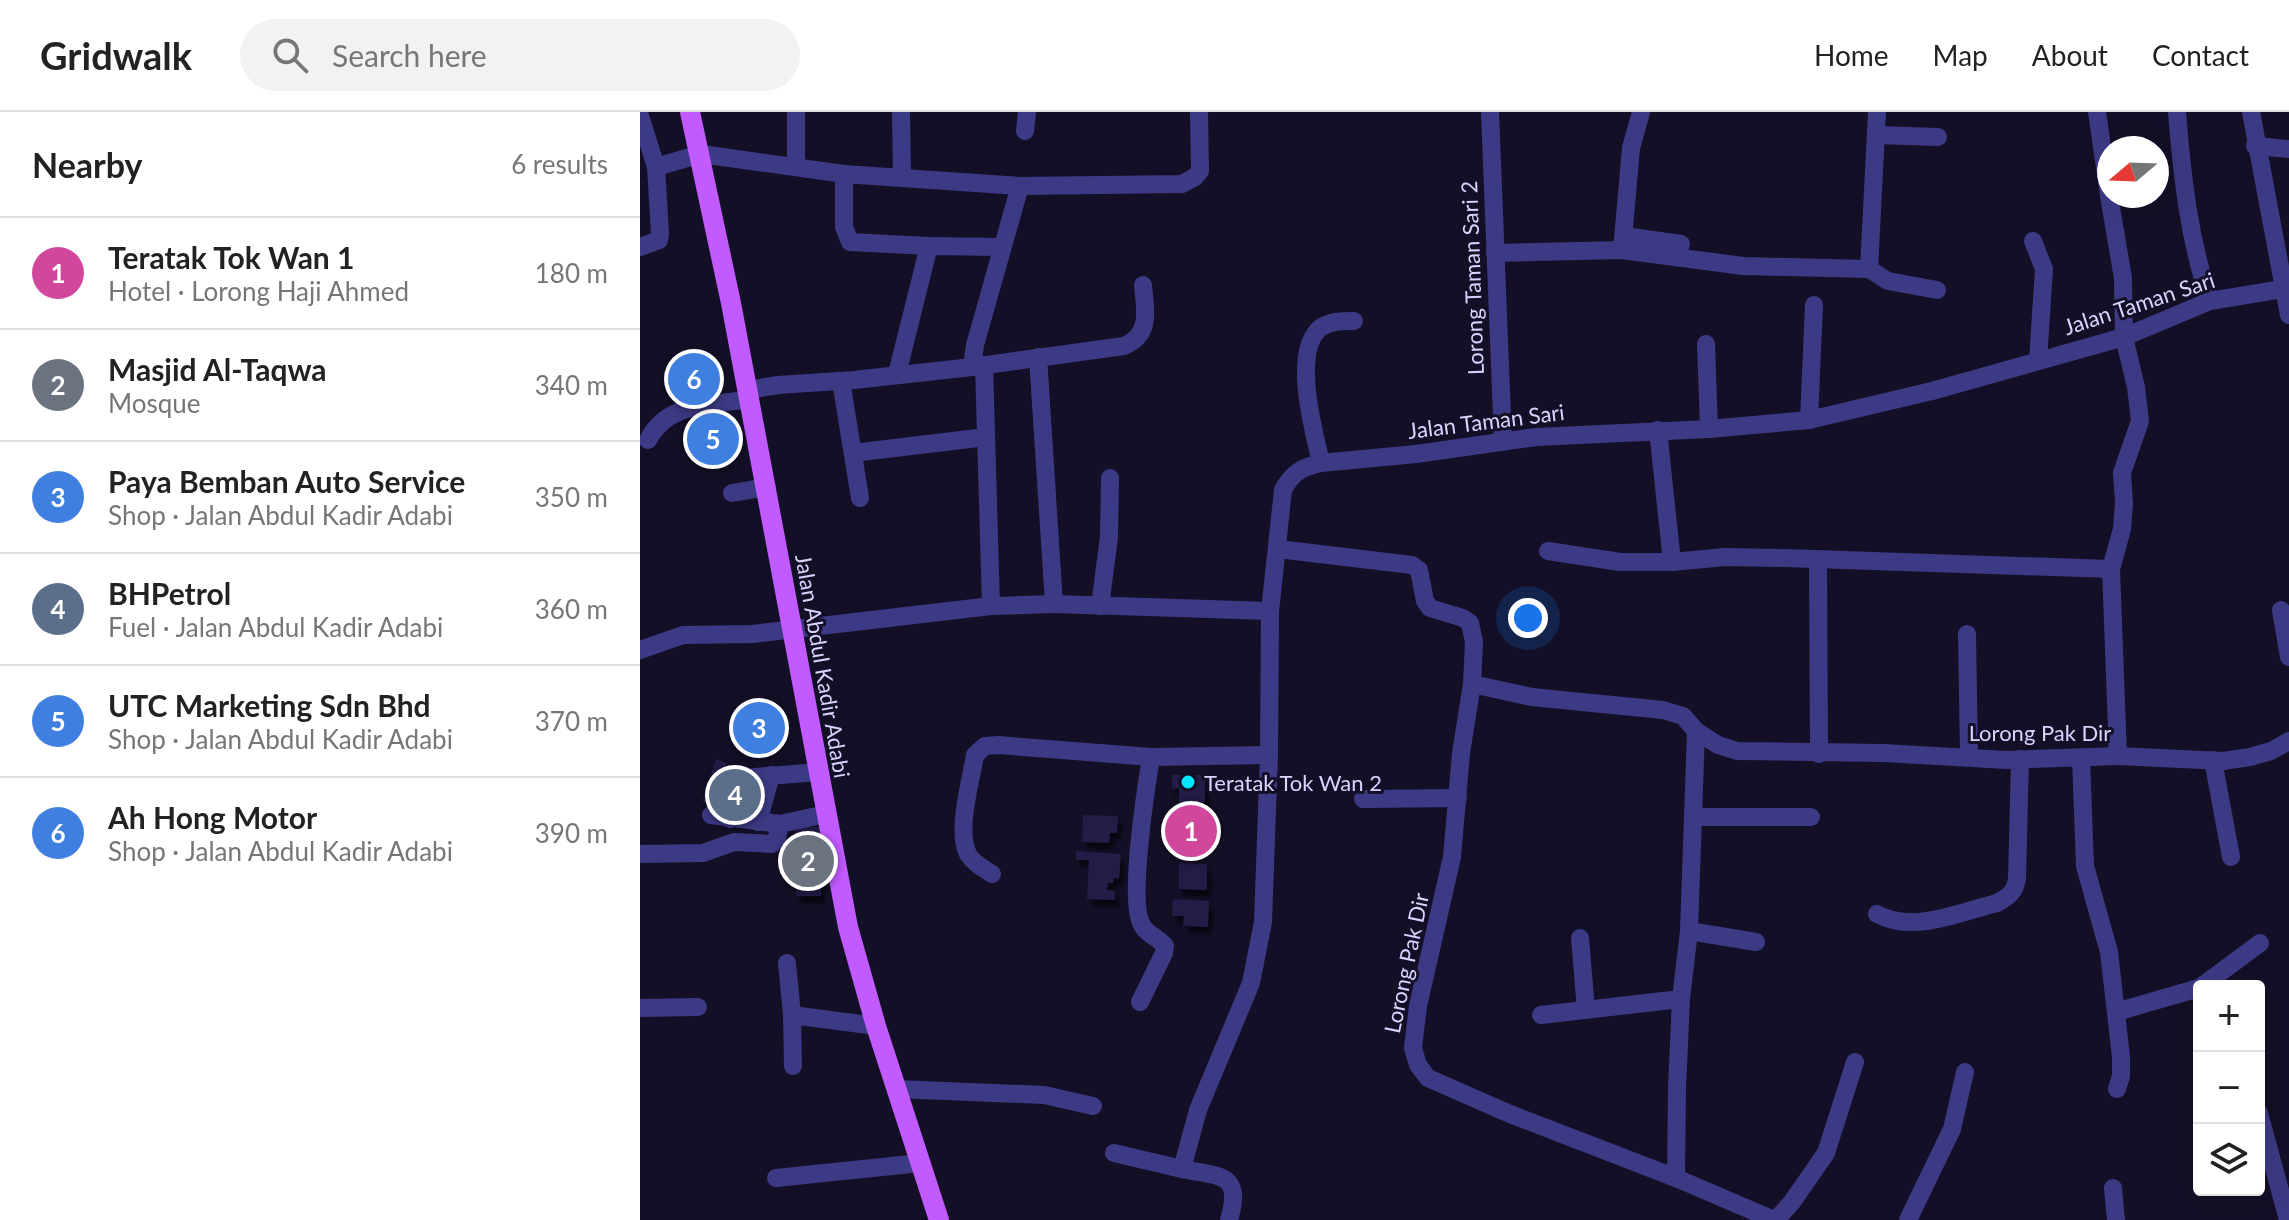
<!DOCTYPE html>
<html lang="en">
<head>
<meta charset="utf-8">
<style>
  :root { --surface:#fff; --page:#f2f2f2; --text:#222; --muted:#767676; --line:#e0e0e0; --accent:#137a85 }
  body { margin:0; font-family:Lato,sans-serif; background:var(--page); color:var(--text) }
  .controls { position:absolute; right:24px; bottom:24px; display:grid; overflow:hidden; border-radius:8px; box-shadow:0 8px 32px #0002 }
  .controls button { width:72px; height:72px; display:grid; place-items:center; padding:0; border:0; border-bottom:2px solid var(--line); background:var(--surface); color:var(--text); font:40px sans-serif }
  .compass { position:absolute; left:1457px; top:24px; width:72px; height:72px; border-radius:50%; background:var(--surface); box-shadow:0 8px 32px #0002; rotate:251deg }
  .you { position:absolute; left:888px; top:506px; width:28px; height:28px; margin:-20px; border:6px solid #fff; border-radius:50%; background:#1a73e8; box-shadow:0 0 0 12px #1a73e833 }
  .badge { display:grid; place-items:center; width:52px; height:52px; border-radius:50%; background:var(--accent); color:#fff; font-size:26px; font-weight:700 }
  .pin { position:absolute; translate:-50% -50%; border:4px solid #fff; box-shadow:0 2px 8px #0006 }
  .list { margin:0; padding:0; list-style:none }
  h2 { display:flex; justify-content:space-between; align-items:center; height:104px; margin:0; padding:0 32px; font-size:34px }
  h2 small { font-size:26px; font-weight:400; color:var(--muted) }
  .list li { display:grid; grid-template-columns:52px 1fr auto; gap:24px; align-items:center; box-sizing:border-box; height:112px; padding:0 32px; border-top:2px solid var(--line) }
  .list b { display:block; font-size:30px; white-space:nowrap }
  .list p { margin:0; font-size:26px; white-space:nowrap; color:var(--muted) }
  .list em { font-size:26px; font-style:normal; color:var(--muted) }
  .icon { flex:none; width:44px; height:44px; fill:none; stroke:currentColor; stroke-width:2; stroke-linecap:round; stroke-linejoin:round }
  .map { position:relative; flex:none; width:1649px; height:1108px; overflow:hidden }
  header { display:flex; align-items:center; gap:48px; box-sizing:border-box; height:112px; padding:0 40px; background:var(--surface); border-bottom:2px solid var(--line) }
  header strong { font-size:38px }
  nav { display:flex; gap:44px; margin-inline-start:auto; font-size:28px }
  .search { width:560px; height:72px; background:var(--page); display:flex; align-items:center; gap:20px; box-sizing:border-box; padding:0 28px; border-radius:44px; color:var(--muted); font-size:30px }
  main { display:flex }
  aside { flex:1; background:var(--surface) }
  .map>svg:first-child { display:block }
</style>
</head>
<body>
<header>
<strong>Gridwalk</strong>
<div class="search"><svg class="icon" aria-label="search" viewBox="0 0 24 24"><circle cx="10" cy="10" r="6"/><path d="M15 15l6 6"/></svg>Search here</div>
<nav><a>Home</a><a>Map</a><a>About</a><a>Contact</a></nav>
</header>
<main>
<aside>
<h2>Nearby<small>6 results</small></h2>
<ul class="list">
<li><span class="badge" style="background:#d1479c">1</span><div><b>Teratak Tok Wan 1</b><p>Hotel · Lorong Haji Ahmed</p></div><em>180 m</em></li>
<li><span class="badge" style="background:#6b7280">2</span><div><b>Masjid Al-Taqwa</b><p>Mosque</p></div><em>340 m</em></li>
<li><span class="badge" style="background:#3f7fe0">3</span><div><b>Paya Bemban Auto Service</b><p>Shop · Jalan Abdul Kadir Adabi</p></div><em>350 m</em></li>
<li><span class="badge" style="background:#5c6f8a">4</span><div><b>BHPetrol</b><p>Fuel · Jalan Abdul Kadir Adabi</p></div><em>360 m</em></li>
<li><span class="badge" style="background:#3f7fe0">5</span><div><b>UTC Marketing Sdn Bhd</b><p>Shop · Jalan Abdul Kadir Adabi</p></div><em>370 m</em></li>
<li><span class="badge" style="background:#3f7fe0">6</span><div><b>Ah Hong Motor</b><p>Shop · Jalan Abdul Kadir Adabi</p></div><em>390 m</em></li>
</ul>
</aside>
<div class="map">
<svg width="1649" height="1108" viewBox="0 0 1649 1108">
  <defs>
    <filter id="shadow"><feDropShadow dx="4" dy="7" stdDeviation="2" flood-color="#0009"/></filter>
  </defs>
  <rect width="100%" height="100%" fill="#130f26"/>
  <g fill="#241b47" filter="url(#shadow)">
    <path d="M76 647 87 651 84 658 90 660 91 657 123 667 111 706 62 690Z"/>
    <path d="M532 663H565V690H539V676L532 677Z"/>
    <path d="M443 703 478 704 477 721H470L469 731 442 730Z"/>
    <path d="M539 710 564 711 563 736 532 735V726H539Z"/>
    <path d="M155 715H181V784H156Z"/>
    <path d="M436 739 481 742 479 767 474 766 473 771H468L467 778 475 779V788L447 787 449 748H436Z"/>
    <path d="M539 751 567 752V778L539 777Z"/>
    <path d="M533 787 569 789 568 815 543 814 544 804H532Z"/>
  </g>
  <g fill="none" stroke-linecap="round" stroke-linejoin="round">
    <g stroke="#3d3a85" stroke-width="18">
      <path d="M261 0 262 65"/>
      <path d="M850 0 863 330"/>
      <path d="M1457 0 1469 83"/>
      <path d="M1537 0C1542 64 1549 128 1570 189"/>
      <path d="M1611 0 1649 203"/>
      <path d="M0 4 16 55 20 121 19 128 0 135"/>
      <path d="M385 19 387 0"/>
      <path d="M1236 23 1298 25"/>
      <path d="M1615 34 1649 37"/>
      <path d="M16 55 61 42 204 62 380 74 542 72 555 65 560 59 559 0"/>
      <path d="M156 55V0"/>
      <path d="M204 62V115L210 130 289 134"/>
      <path d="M1469 84 1483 166 1484 225 1496 275 1500 309 1482 361 1484 391 1482 417 1471 457 1478 644"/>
      <path d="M985 124 1041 132"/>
      <path d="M1393 129 1404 157 1398 248"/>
      <path d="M982 138 991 36 1001 0"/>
      <path d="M855 141 982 138 1103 154 1229 157 1248 169 1297 178"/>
      <path d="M1229 157 1237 0"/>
      <path d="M1066 232 1069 317"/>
      <path d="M398 245 414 492"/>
      <path d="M344 253 351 494"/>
      <path d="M332 255 335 233 380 74"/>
      <path d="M257 262 289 134 362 135"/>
      <path d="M201 269 220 386"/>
      <path d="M108 278 138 273 214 268 332 255 484 234C512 222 505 198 503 173"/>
      <path d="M1169 308 1174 193"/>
      <path d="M1018 318 1032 450"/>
      <path d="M8 328C28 289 72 294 109 287"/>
      <path d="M213 341 346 325"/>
      <path d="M681 351C674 320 652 242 679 217 688 209 702 209 714 209"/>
      <path d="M92 381 127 375"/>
      <path d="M638 437 772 453 779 458 785 489 790 496 823 506 830 511 834 530 832 572 821 641 812 745 778 894 773 936 778 953 788 966 870 1002 1036 1066 1134 1108"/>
      <path d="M908 439 980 450H1032L1085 445 1145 446 1471 457"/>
      <path d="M1178 447 1179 642"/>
      <path d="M460 494 469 425 470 366"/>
      <path d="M1641 498 1649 545"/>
      <path d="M1327 522 1329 644"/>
      <path d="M0 538 43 523 112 522 351 494 414 492 630 499"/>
      <path d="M832 572 892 585 1023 598 1043 604 1056 619 1078 633 1097 639 1243 641 1367 648 1478 644 1583 649 1610 645 1631 639 1649 629"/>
      <path d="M1441 646 1445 754 1469 840 1481 945V964L1477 977"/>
      <path d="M1573 648 1591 745"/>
      <path d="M723 687 818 686"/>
      <path d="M71 703 140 712"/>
      <path d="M1054 705H1171"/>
      <path d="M90 707 98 673 103 666 178 660"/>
      <path d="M118 710 131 663"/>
      <path d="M0 742 63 741 94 730 132 732 137 726 140 712 186 702"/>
      <path d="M352 762C343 756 333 751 328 742 316 718 331 669 335 643L345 634 358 633 511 645 629 643"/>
      <path d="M1237 802C1273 822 1320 800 1357 791 1368 785 1375 780 1377 767L1380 647"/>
      <path d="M1049 819 1116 830"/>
      <path d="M940 826 946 898"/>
      <path d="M147 851 152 903"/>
      <path d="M1562 874 1620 831"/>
      <path d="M500 890 524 841 525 834C518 825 507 823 502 813 488 791 506 676 511 645"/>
      <path d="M0 896 58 895"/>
      <path d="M1476 900 1559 876"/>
      <path d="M901 903 1041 887"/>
      <path d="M153 954 152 903 236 914"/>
      <path d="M257 977 404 983 453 994"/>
      <path d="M1619 1001 1648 1108"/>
      <path d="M474 1041 542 1057"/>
      <path d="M136 1066 281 1051"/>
      <path d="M1036 1066 1037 975 1041 887 1049 819 1056 619"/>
      <path d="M1473 1076 1476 1108"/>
      <path d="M589 1108C603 1060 580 1065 542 1057L558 998 611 871 623 810 629 643 630 499 643 378C652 361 662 355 681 351L776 342 896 325 1069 317 1169 308 1292 279 1484 225 1570 189 1649 176"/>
      <path d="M1136 1108 1152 1090 1186 1041 1215 950"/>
      <path d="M1268 1108 1312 1017 1325 960"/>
    </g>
    <path stroke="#c25bff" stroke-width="20" d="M50 0 91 191 208 815 236 914 299 1108"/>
  </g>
  <circle fill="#00e5ff" stroke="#130f26" stroke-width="3" cx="548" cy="670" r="8"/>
  <g text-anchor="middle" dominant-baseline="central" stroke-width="6" stroke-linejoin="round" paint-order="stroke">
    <g font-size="22" fill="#d9d4ff" stroke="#130f26">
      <text transform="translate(832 166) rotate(-92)">Lorong Taman Sari 2</text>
      <text transform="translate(1499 191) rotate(-18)">Jalan Taman Sari</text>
      <text transform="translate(846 309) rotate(-7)">Jalan Taman Sari</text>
      <text transform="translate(183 554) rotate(80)">Jalan Abdul Kadir Adabi</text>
      <text x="1400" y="620">Lorong Pak Dir</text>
      <text transform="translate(766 851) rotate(-78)">Lorong Pak Dir</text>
    </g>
    <g font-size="22" fill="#d9d4ff" stroke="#130f26" text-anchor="start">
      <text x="564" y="670">Teratak Tok Wan 2</text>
    </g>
  </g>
</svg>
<div class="controls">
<button>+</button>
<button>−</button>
<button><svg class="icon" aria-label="layers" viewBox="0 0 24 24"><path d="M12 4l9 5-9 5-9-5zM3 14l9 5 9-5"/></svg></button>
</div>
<svg class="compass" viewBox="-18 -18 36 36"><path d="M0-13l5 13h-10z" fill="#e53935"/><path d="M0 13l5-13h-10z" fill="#767676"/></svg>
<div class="you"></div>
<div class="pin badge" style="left:551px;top:719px;background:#d1479c">1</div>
<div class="pin badge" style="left:168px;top:749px;background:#6b7280">2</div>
<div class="pin badge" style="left:119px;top:616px;background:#3f7fe0">3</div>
<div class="pin badge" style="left:95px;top:683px;background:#5c6f8a">4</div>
<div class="pin badge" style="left:73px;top:327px;background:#3f7fe0">5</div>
<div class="pin badge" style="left:54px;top:267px;background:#3f7fe0">6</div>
</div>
</main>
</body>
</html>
